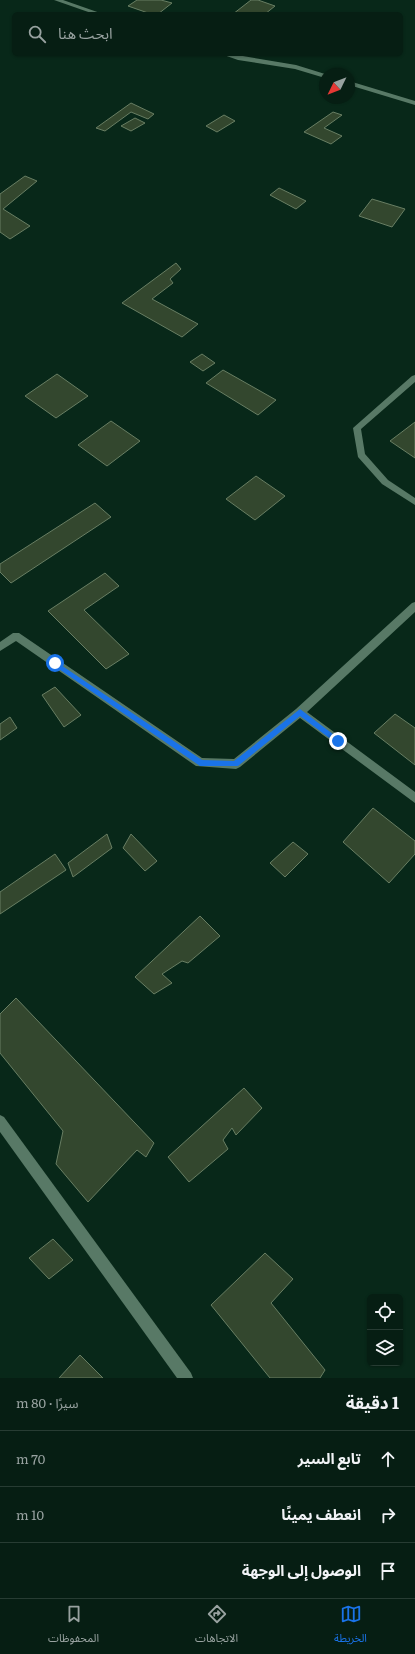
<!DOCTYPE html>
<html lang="ar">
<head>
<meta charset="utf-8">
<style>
  :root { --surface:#061e13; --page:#0f271c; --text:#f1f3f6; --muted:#98a2a0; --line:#273c33; --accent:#1a73e8 }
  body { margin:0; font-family:Literata,"Noto Sans Arabic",serif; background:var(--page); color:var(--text); direction:rtl }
  .controls { position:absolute; right:12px; bottom:12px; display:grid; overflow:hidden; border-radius:6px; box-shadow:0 1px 3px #0004 }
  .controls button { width:36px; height:36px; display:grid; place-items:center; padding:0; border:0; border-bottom:1px solid var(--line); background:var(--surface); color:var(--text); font:20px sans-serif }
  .compass { position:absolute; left:319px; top:68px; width:36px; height:36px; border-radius:50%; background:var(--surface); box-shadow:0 1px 3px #0004; rotate:227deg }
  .stop { position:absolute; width:12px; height:12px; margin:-9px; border:3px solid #1a73e8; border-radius:50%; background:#fff }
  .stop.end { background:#1a73e8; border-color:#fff; box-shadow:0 1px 4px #0008 }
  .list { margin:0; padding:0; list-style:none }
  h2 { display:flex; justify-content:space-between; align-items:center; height:52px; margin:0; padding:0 16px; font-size:17px }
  h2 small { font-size:13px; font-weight:400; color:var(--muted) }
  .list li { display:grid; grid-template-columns:26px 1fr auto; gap:12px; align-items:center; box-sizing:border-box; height:56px; padding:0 16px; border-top:1px solid var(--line) }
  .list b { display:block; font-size:15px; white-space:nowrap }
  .list em { font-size:13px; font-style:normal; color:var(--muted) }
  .icon { flex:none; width:22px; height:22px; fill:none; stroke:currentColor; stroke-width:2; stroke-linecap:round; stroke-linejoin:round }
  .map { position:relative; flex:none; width:415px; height:1378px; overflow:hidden; direction:ltr }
  .search { position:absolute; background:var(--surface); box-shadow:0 1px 3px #0004; left:12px; right:12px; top:12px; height:44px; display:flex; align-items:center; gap:10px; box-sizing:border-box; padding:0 14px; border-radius:6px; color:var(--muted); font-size:15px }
  .sheet { height:220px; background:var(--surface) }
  nav { display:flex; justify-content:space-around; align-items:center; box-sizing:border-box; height:56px; border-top:1px solid var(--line); background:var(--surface); font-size:11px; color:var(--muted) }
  nav a { display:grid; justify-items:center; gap:2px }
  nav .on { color:var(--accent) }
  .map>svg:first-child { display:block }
</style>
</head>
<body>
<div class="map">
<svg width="415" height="1378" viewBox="0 0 415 1378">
  <rect width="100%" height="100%" fill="#082819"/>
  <g fill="#33472e" stroke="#687e63">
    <path d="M137 0H161L172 3 158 14H151L128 6Z"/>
    <path d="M251 0H258L275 6 265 14H233Z"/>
    <path d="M131 103 154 114 148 119 131 112 105 131 96 128Z"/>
    <path d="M333 112 342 115 324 128 342 136 331 144 304 132Z"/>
    <path d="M224 115 235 121 217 132 206 126Z"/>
    <path d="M135 118 145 123 131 131 121 126Z"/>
    <path d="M25 176 37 181 3 209 30 226 10 239 0 232V194Z"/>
    <path d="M279 188 306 201 296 209 270 195Z"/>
    <path d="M372 199 405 209 392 227 359 216Z"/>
    <path d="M176 263 181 269 170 279 173 283 152 299 198 324 182 337 122 303Z"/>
    <path d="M202 354 215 363 203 371 190 362Z"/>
    <path d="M223 370 276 400 258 415 206 383Z"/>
    <path d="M57 374 88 396 56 418 25 396Z"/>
    <path d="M111 421 140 441 107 466 78 445Z"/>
    <path d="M415 422V458L390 441Z"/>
    <path d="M256 476 285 496 255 520 226 499Z"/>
    <path d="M95 503 111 517 11 583 0 572V564Z"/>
    <path d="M105 573 119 586 84 610 129 654 106 669 48 611Z"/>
    <path d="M55 687 81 715 64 727 42 695Z"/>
    <path d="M395 714 415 728V765L374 733Z"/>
    <path d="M10 717 17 728 0 740V724Z"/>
    <path d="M373 808 415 841V854L389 883 343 842Z"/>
    <path d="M107 834 112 848 73 877 68 863Z"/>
    <path d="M131 834 157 861 145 871 123 848Z"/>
    <path d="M293 842 308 854 285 877 270 863Z"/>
    <path d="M55 854 66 870 0 914V892Z"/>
    <path d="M200 916 220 936 188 963 182 961 162 974 172 983 154 994 135 977Z"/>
    <path d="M16 998 154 1143 146 1157 137 1150 88 1202 56 1164 63 1131 0 1053V1014Z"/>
    <path d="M244 1088 262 1108 236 1135 232 1128 223 1140 228 1149 189 1182 168 1157Z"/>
    <path d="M53 1239 73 1260 49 1279 29 1258Z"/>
    <path d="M265 1253 293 1279 271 1303 325 1370 320 1378H270L211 1305Z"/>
    <path d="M80 1355 103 1378H59Z"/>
  </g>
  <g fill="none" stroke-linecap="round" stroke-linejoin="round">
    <g fill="#587966" fill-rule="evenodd">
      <path d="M54 0H63L103 14H94Z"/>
      <path d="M221 54H231L296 65 325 74V78L295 69 238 60Z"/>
      <path d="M349 81 415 101V105L349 85Z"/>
      <path d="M415 375V382L361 429 365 454 388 480 415 498V505L382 484 358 457 353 428 412 376Z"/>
      <path d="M415 602V612L307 712 415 792V803L300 718 240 767 236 769 196 766 16 641 0 651V642L13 633H19L202 758 234 759 296 709 412 603Z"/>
      <path d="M0 1115 4 1117 191 1373 193 1378H177L0 1132Z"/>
    </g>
  </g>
  <path fill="#1a73e8" d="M55 661 202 760 234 761 300 709 342 741 338 743H336L300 716 238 766H200L53 665 52 663Z"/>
</svg>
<div class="controls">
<button><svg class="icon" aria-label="locate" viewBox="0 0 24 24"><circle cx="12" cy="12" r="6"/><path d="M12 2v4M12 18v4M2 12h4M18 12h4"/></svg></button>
<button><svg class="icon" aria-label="layers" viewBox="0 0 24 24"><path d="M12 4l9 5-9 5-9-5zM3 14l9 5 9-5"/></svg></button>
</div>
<svg class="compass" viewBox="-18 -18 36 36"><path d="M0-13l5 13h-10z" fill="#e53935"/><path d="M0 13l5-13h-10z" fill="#98a2a0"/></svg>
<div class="stop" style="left:55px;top:663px"></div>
<div class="stop end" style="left:338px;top:741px"></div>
<div class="search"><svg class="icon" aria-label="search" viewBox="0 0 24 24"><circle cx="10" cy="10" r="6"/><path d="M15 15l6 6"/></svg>ابحث هنا</div>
</div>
<section class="sheet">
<h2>1 دقيقة<small>سيرًا · 80 m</small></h2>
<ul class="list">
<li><svg class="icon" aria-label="ahead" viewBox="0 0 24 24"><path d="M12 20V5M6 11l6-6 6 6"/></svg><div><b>تابع السير</b></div><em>70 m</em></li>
<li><svg class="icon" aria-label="right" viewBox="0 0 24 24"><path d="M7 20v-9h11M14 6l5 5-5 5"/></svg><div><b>انعطف يمينًا</b></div><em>10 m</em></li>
<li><svg class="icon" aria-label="arrive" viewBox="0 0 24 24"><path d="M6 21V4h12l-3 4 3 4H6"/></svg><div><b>الوصول إلى الوجهة</b></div></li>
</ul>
</section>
<nav>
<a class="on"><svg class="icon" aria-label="map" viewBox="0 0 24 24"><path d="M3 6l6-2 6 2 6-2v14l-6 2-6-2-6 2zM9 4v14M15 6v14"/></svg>الخريطة</a>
<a><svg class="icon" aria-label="directions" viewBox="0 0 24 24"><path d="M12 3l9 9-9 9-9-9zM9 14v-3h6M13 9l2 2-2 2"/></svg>الاتجاهات</a>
<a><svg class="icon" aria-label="saved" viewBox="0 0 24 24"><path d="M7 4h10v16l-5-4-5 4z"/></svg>المحفوظات</a>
</nav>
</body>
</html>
